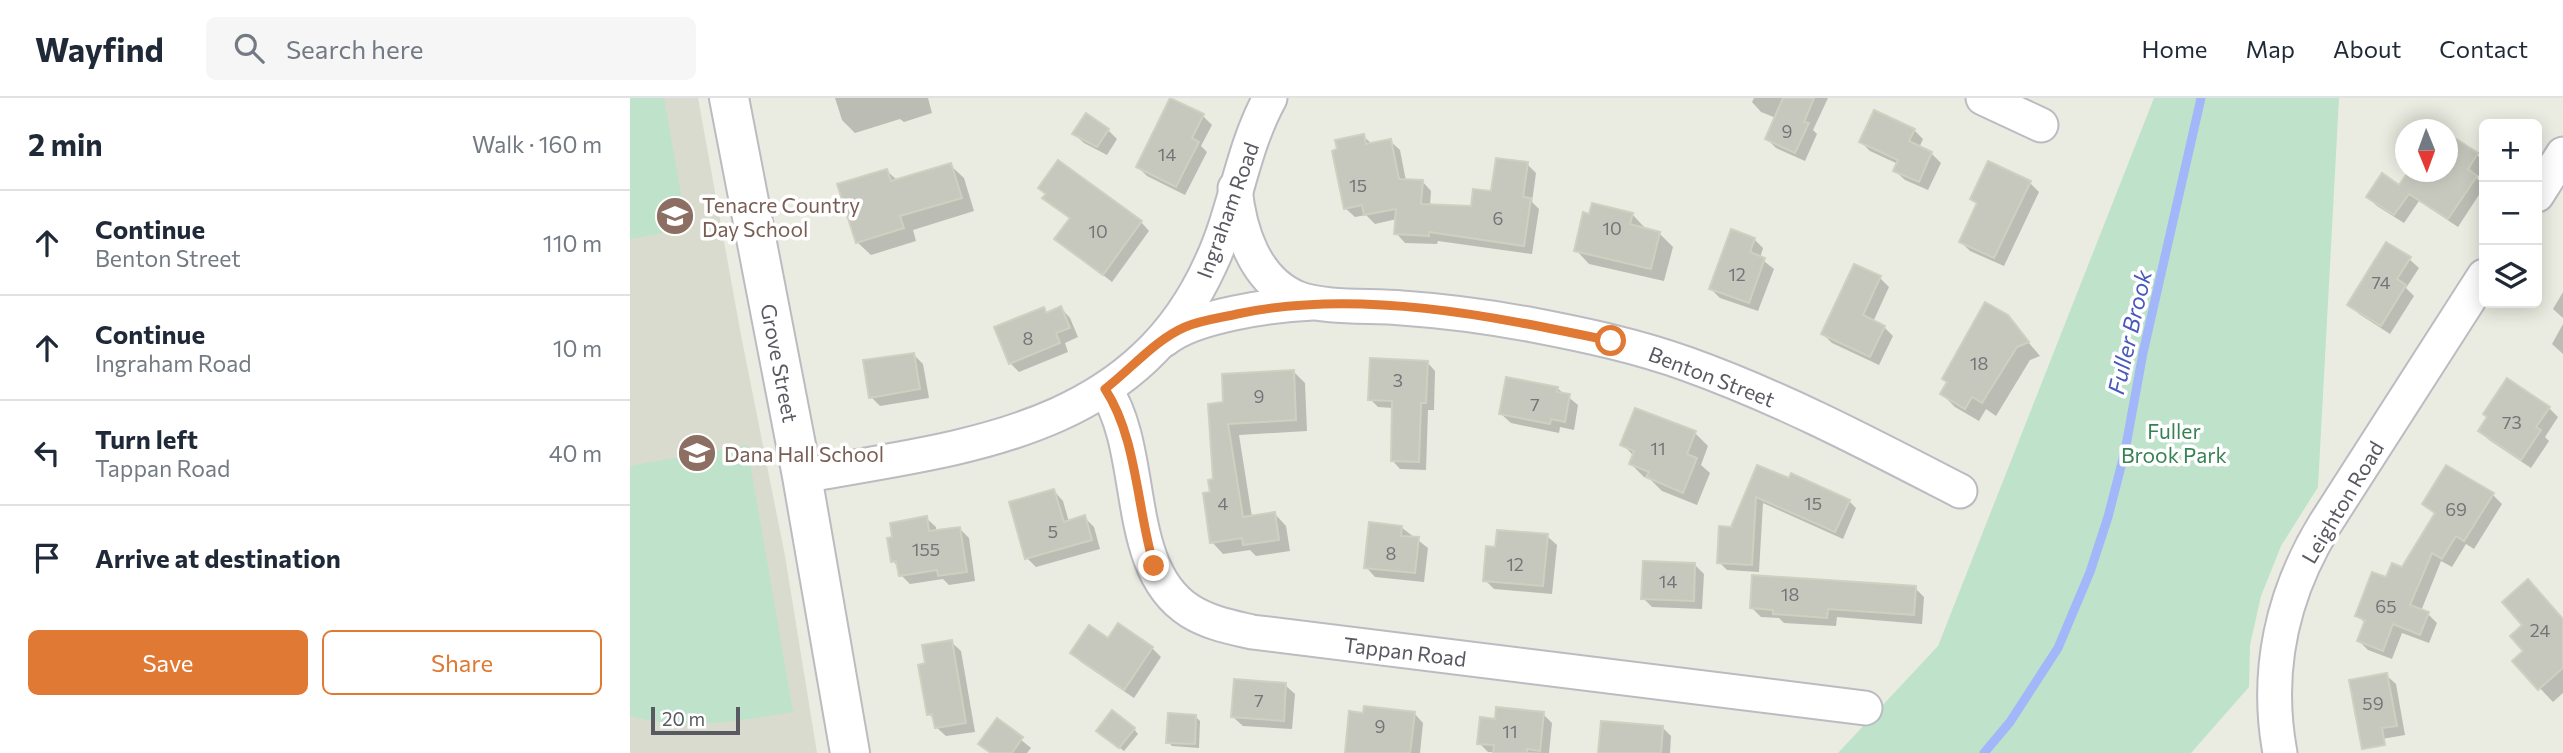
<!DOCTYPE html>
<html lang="en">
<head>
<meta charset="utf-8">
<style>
  :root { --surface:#fff; --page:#f6f6f7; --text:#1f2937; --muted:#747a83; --line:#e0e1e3; --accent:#df7933 }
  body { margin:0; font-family:Commissioner,sans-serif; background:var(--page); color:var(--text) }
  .controls { position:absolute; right:21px; top:21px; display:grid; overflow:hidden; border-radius:10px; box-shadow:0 4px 18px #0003 }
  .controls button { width:63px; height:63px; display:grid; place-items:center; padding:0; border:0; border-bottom:2px solid var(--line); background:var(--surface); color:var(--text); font:35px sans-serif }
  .compass { position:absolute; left:1765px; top:21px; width:63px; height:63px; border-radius:50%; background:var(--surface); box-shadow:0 4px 18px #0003; rotate:179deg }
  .scale { position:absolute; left:21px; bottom:18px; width:89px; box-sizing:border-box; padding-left:7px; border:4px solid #595a61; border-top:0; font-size:19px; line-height:24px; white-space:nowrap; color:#595a61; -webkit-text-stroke:5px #fff; paint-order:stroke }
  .stop { position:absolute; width:21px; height:21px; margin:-16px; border:5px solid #df7933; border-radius:50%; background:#fff }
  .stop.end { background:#df7933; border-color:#fff; box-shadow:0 2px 7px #0008 }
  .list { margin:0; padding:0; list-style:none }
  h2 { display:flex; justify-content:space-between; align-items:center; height:91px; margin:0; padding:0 28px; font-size:30px }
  h2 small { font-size:23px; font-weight:400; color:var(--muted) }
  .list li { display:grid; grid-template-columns:46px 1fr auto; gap:21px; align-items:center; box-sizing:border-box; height:105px; padding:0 28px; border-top:2px solid var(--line) }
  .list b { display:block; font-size:26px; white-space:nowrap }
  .list p { margin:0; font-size:23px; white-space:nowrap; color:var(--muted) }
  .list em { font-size:23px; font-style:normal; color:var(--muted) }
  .actions { display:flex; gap:14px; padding:21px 28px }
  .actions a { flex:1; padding:16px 0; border:2px solid var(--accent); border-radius:10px; text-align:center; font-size:24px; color:var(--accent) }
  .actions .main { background:var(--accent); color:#fff }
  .icon { flex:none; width:38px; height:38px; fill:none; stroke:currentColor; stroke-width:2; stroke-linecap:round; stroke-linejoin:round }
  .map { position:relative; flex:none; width:1933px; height:655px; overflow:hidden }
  header { display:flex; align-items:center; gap:42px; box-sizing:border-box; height:98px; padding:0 35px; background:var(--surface); border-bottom:2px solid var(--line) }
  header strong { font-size:33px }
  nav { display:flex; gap:38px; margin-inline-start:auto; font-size:24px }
  .search { width:490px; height:63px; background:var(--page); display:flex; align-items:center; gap:18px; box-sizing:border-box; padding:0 24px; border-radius:10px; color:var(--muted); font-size:26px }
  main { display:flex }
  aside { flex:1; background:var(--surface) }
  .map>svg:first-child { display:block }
</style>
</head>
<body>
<header>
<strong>Wayfind</strong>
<div class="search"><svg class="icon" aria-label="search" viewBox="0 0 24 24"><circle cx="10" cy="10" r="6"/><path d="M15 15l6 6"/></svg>Search here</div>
<nav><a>Home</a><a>Map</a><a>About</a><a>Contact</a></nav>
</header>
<main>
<aside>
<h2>2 min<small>Walk · 160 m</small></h2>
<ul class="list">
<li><svg class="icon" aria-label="ahead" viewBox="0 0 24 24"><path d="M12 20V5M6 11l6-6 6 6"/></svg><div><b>Continue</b><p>Benton Street</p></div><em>110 m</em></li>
<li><svg class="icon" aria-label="ahead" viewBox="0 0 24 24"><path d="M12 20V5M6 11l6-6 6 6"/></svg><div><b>Continue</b><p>Ingraham Road</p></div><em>10 m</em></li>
<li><svg class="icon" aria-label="left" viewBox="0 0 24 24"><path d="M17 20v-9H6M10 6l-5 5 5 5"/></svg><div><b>Turn left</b><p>Tappan Road</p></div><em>40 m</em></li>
<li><svg class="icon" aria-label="arrive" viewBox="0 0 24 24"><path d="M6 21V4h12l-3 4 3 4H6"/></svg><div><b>Arrive at destination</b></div></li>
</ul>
<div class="actions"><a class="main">Save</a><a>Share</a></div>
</aside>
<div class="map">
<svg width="1933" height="655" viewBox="0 0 1933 655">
  <rect width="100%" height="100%" fill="#eaece1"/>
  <path fill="#dadbcf" d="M0 0H68L111 237 155 458 187 655H0Z"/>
  <g fill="#bee2ca">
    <path d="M0 0H34L57 131 0 141Z"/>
    <path d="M1524 0H1709L1688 389 1651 448 1631 498 1620 547 1619 589 1561 655H1208L1308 548Z"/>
    <path d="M117 347 163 614C108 623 55 633 0 618V368Z"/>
  </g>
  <g fill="#0003">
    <path d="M205 0H298L302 15 274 24 270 21 225 35 212 22Z"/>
    <path d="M1124 0H1198L1183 32 1187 36 1175 63 1146 50 1137 41 1146 20 1131 14 1122 4Z"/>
    <path d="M573 18 582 27 571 48 577 54 555 97 517 78 508 69Z"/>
    <path d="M478 32 487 41 477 57 454 45 444 36Z"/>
    <path d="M1284 32 1293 41 1289 50 1301 55 1311 65 1298 92 1275 82 1265 73 1268 66 1240 53 1231 44Z"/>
    <path d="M733 38 742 46 760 43 770 52 776 83H792L801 93 800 108 842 110 897 66 906 75 902 104 909 111 902 156 808 143 807 146 775 145 766 135 767 121 745 126 736 117 725 119 715 110Z"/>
    <path d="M1847 57 1854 64V69L1847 80 1854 89 1828 129 1789 103 1774 125 1747 108 1738 99 1770 89 1780 74H1818Z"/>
    <path d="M320 67 334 80 344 113 283 132 286 143 241 157 227 144 257 73 268 83Z"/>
    <path d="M1400 85 1409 94 1374 168 1340 153 1331 144 1348 107 1342 101Z"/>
    <path d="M414 100 511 124 519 133 482 184 427 141 441 121Z"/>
    <path d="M1002 116 1015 130V132L1029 135 1043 149 1034 183 959 166 946 152Z"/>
    <path d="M1124 141 1133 150 1130 160 1144 171 1128 213 1090 200 1081 191Z"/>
    <path d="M1779 161 1789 170 1776 190 1784 198 1760 236 1729 216 1719 206Z"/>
    <path d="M1250 180 1259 189 1243 224 1254 229 1263 238 1249 267 1202 245 1193 236Z"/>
    <path d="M1933 194V220L1923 211Z"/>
    <path d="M431 210 440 220 448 239 435 245 438 254 389 274 380 265 413 211 418 216Z"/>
    <path d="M1377 219 1410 258 1400 262 1366 318 1356 311 1349 323 1325 309 1312 296Z"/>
    <path d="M1933 226V256L1922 246Z"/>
    <path d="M284 257 293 266 299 300 250 308 241 299Z"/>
    <path d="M797 264 805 273 804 312H798L796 372 770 371 762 362 763 310 748 309 740 301Z"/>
    <path d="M663 273 675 285 677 333 609 337 622 419 645 416 656 428 660 453 626 458 620 452 593 456 582 444V395L595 306Z"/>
    <path d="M927 290 948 307 944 332 930 329 929 335 881 325 871 316Z"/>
    <path d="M1919 310 1928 319 1915 339 1919 343 1901 370 1859 342 1850 333Z"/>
    <path d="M1065 335 1078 348 1071 367 1080 375 1067 407 1032 393 1021 382 1014 379 1001 366 1004 358 992 346Z"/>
    <path d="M1128 369 1219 403 1226 410 1213 441 1133 405 1129 474 1097 472 1089 464Z"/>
    <path d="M424 393 433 403 439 424 454 419 464 429 470 451 406 469 397 460Z"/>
    <path d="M1863 397 1872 406 1844 451 1836 446 1822 469 1811 463 1791 513 1798 516 1807 525 1799 545 1772 535 1762 561 1738 552 1729 543 1736 526 1727 517 1757 481 1772 471 1806 417 1794 406Z"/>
    <path d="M296 420 306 429V434L329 430 339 440 345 483 319 487 313 481 280 486 271 477 269 470 263 463Z"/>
    <path d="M771 429 798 450 794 484 745 479 736 469Z"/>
    <path d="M917 438 927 447 922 496 864 491 855 482Z"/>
    <path d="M1064 466 1074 476 1072 511 1022 509 1013 500Z"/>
    <path d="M1285 490 1294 499 1292 526 1207 519 1206 528 1154 525 1149 520 1131 519 1121 509Z"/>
    <path d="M1933 520V595L1923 604 1884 563Z"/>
    <path d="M321 544 331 553 345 634 316 638 306 629 305 622 299 616 297 567Z"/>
    <path d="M522 550 531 559 504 600 451 564 442 555Z"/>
    <path d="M1756 577 1766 586 1775 637 1740 643Z"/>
    <path d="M655 587 665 596 662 631 613 628 603 619Z"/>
    <path d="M784 615 793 625 790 655H770Z"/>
    <path d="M913 616 922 625 919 655 858 654 849 645 867 623Z"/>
    <path d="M565 618 570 623 569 650 542 648 538 644Z"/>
    <path d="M367 622 401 650 397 655H360L350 645Z"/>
    <path d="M1032 629 1041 638 1040 655H970Z"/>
    <path d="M504 631 508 636 494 653 473 637Z"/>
  </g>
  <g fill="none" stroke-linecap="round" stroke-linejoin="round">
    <path stroke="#a2b7fa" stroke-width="9" d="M1354 655 1380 624 1428 550 1460 474 1478 419 1495 353 1513 255 1571 0"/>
  </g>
  <g fill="#c6c7bd" stroke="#d0d0c0" stroke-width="2">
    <path d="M540 0 574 16 562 40 569 44 546 89 506 69Z"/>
    <path d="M1153 0H1184L1174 24 1179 25 1165 55 1135 41Z"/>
    <path d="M1244 12 1285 31 1279 43 1302 54 1289 84 1263 73 1268 62 1229 44Z"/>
    <path d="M456 15 479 31 467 49 442 36Z"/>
    <path d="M1817 35 1848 55 1838 71 1847 78 1818 121 1779 96 1764 117 1736 99 1752 75 1769 87 1778 74H1817Z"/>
    <path d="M734 36 736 46 761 41 769 81 793 82 791 106 841 108 843 91 861 93 866 60 898 64 893 99 901 100 894 148 799 134V138L764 136 766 111 734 117 732 107 714 111 702 53 707 51 705 42Z"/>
    <path d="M428 62 512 123 473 177 424 141 440 120 412 100 416 96 408 90Z"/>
    <path d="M1358 63 1401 83 1364 160 1329 144 1347 105 1340 101Z"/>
    <path d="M321 65 332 100 270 118 274 130 226 145 207 86 257 71 261 83Z"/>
    <path d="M962 105 1003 115 1000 126 1030 134 1021 171 944 153 953 114 959 116Z"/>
    <path d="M1101 131 1125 140 1120 154 1135 160 1119 205 1079 191Z"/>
    <path d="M1756 144 1781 159 1767 181 1776 187 1751 228 1717 207Z"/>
    <path d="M1224 166 1251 178 1233 217 1255 228 1240 259 1191 236Z"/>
    <path d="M1355 204 1378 217 1399 244 1387 249 1352 305 1342 299 1335 311 1310 296 1317 284 1312 281Z"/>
    <path d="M431 208 440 230 426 235 430 245 379 266 364 229 414 209 416 215Z"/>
    <path d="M284 255 290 291 239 300 233 262Z"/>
    <path d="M740 260 798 263 796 305H791L789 364 761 363 762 303 738 302Z"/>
    <path d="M664 272 666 322 598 326 613 419 645 414 649 442 613 447 612 440 580 445 573 395 580 394 578 382 583 381 578 306 593 304 592 276Z"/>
    <path d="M876 279 928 289 927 294 940 296 935 324 921 321 920 326 869 316Z"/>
    <path d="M1877 280 1920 309 1906 329 1911 332 1891 362 1848 333 1857 319 1853 316Z"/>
    <path d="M1005 310 1066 333 1057 356 1067 360 1053 395 1016 379 1019 374 999 366 1004 353 990 347Z"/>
    <path d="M1127 367 1159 380 1161 375 1220 402 1205 434 1126 399 1122 467 1087 465 1089 428 1101 429Z"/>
    <path d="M1816 367 1864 395 1834 443 1826 438 1812 461 1802 455 1780 507 1799 514 1790 537 1763 526 1753 553 1727 543 1735 522 1725 518 1742 474 1756 479 1762 465 1772 469 1805 415 1792 406Z"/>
    <path d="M424 391 434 424 455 417 462 442 395 461 379 404Z"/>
    <path d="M297 418 299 433 330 429 337 474 308 478 307 472 269 478 266 463 261 464 257 440 262 439 260 425Z"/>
    <path d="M739 424 772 428 771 438 789 439 785 475 734 470Z"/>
    <path d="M867 432 918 436 913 488 853 483 856 448 865 449Z"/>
    <path d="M1013 463 1065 465 1064 503 1011 501Z"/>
    <path d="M1122 477 1286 488 1284 517 1198 511 1197 520 1143 516V512L1120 510Z"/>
    <path d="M1898 481 1933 521V570L1908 592 1882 563 1893 553 1880 538 1892 527 1872 504Z"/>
    <path d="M488 525 523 549 494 592 440 555 459 527 478 540Z"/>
    <path d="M322 542 336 625 305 630 302 616 297 617 288 567 295 565 292 547Z"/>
    <path d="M1757 575 1767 628 1752 630 1755 647 1732 651 1719 582Z"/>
    <path d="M604 581 656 585 654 623 601 619Z"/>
    <path d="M734 608 785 614 780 655H715L719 613 733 615Z"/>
    <path d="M866 609 914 614 910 653 897 651V655H863L864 647 847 646 850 619 865 621Z"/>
    <path d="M482 612 505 630 489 650 466 633Z"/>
    <path d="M538 615 566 617 565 646 536 645Z"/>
    <path d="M367 620 393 639 382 655H361L348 646Z"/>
    <path d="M971 623 1033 628 1031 655H968Z"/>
  </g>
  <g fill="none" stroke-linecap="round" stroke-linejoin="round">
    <g stroke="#bbbbc2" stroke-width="37">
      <g id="minor">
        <path d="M1353 0 1411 27"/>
        <path d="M605 90C609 131 624 182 667 200 696 211 741 207 772 210 816 213 860 219 903 227 955 237 1007 248 1057 266 1152 300 1241 347 1330 393"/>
        <path d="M1907 97 1933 56"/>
        <path d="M534 242C565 217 643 207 683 205"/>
        <path d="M475 291C517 354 492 470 560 513 579 525 601 529 622 534L1235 610"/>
        <path d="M172 378C333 349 504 336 581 165 606 112 611 53 640 0"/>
        <path d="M1650 655C1635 574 1652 496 1695 426L1854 178"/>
      </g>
    </g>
    <g stroke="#bbbbc2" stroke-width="42">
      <path id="tertiary" d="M99 0 172 378 220 655"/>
    </g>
    <use href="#minor" stroke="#fff" stroke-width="33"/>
    <use href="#tertiary" stroke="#fff" stroke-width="38"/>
  </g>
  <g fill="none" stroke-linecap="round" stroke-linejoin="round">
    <path stroke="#df7933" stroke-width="9" d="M524 468C507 412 507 339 475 291 501 271 525 242 555 229 571 222 590 220 607 216 728 190 862 218 981 243"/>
  </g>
  <defs>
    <g id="school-disc" transform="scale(2.0125)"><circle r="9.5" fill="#8d6e63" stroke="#fff"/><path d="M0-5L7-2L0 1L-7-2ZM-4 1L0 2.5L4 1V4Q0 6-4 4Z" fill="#fff"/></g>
  </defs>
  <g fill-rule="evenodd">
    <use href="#school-disc" x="45" y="118"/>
    <use href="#school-disc" x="67" y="355"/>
  </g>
  <g text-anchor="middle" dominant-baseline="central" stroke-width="7" stroke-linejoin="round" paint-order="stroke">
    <g font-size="18" fill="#747578">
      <text x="1157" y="33">9</text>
      <text x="537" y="56">14</text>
      <text x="728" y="87">15</text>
      <text x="868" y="120">6</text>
      <text x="982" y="130">10</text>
      <text x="468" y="133">10</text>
      <text x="1107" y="176">12</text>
      <text x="1751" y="184">74</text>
      <text x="398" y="240">8</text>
      <text x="1349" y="265">18</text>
      <text x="768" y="282">3</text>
      <text x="629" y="298">9</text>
      <text x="905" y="306">7</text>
      <text x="1882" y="324">73</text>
      <text x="1028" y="350">11</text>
      <text x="593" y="405">4</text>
      <text x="1183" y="405">15</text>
      <text x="1826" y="411">69</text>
      <text x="423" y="433">5</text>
      <text x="296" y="451">155</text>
      <text x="761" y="455">8</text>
      <text x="885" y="466">12</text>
      <text x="1038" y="483">14</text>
      <text x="1160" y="496">18</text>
      <text x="1756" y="508">65</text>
      <text x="1910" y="532">24</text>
      <text x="629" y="602">7</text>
      <text x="1743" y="605">59</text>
      <text x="750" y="628">9</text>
      <text x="880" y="633">11</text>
    </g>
    <g font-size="21" fill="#785e54" stroke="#fff" text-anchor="start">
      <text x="72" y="106">Tenacre Country<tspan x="72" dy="24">Day School</tspan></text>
      <text x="94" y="355">Dana Hall School</text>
    </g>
    <g font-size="21" fill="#595a61" stroke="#fff">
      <text transform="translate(597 112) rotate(-70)">Ingraham Road</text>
      <text transform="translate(150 265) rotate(79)">Grove Street</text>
      <text transform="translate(1082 278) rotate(21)">Benton Street</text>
      <text transform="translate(1712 404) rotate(-59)">Leighton Road</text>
      <text transform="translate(775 553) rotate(7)">Tappan Road</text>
    </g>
    <g font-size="21" fill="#388154" stroke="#fff">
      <text x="1544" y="332">Fuller<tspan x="1544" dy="24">Brook Park</tspan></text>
    </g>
    <g font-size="23" font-style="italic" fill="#4759bb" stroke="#fff">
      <text transform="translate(1499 234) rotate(-77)">Fuller Brook</text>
    </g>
  </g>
</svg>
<div class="controls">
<button>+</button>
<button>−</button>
<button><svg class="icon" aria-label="layers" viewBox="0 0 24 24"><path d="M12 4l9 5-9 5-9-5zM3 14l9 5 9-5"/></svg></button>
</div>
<svg class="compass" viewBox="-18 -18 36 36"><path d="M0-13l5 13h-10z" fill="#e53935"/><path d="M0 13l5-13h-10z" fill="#747a83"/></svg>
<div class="scale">20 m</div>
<div class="stop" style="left:981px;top:243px"></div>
<div class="stop end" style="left:524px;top:468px"></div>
</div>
</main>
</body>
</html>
